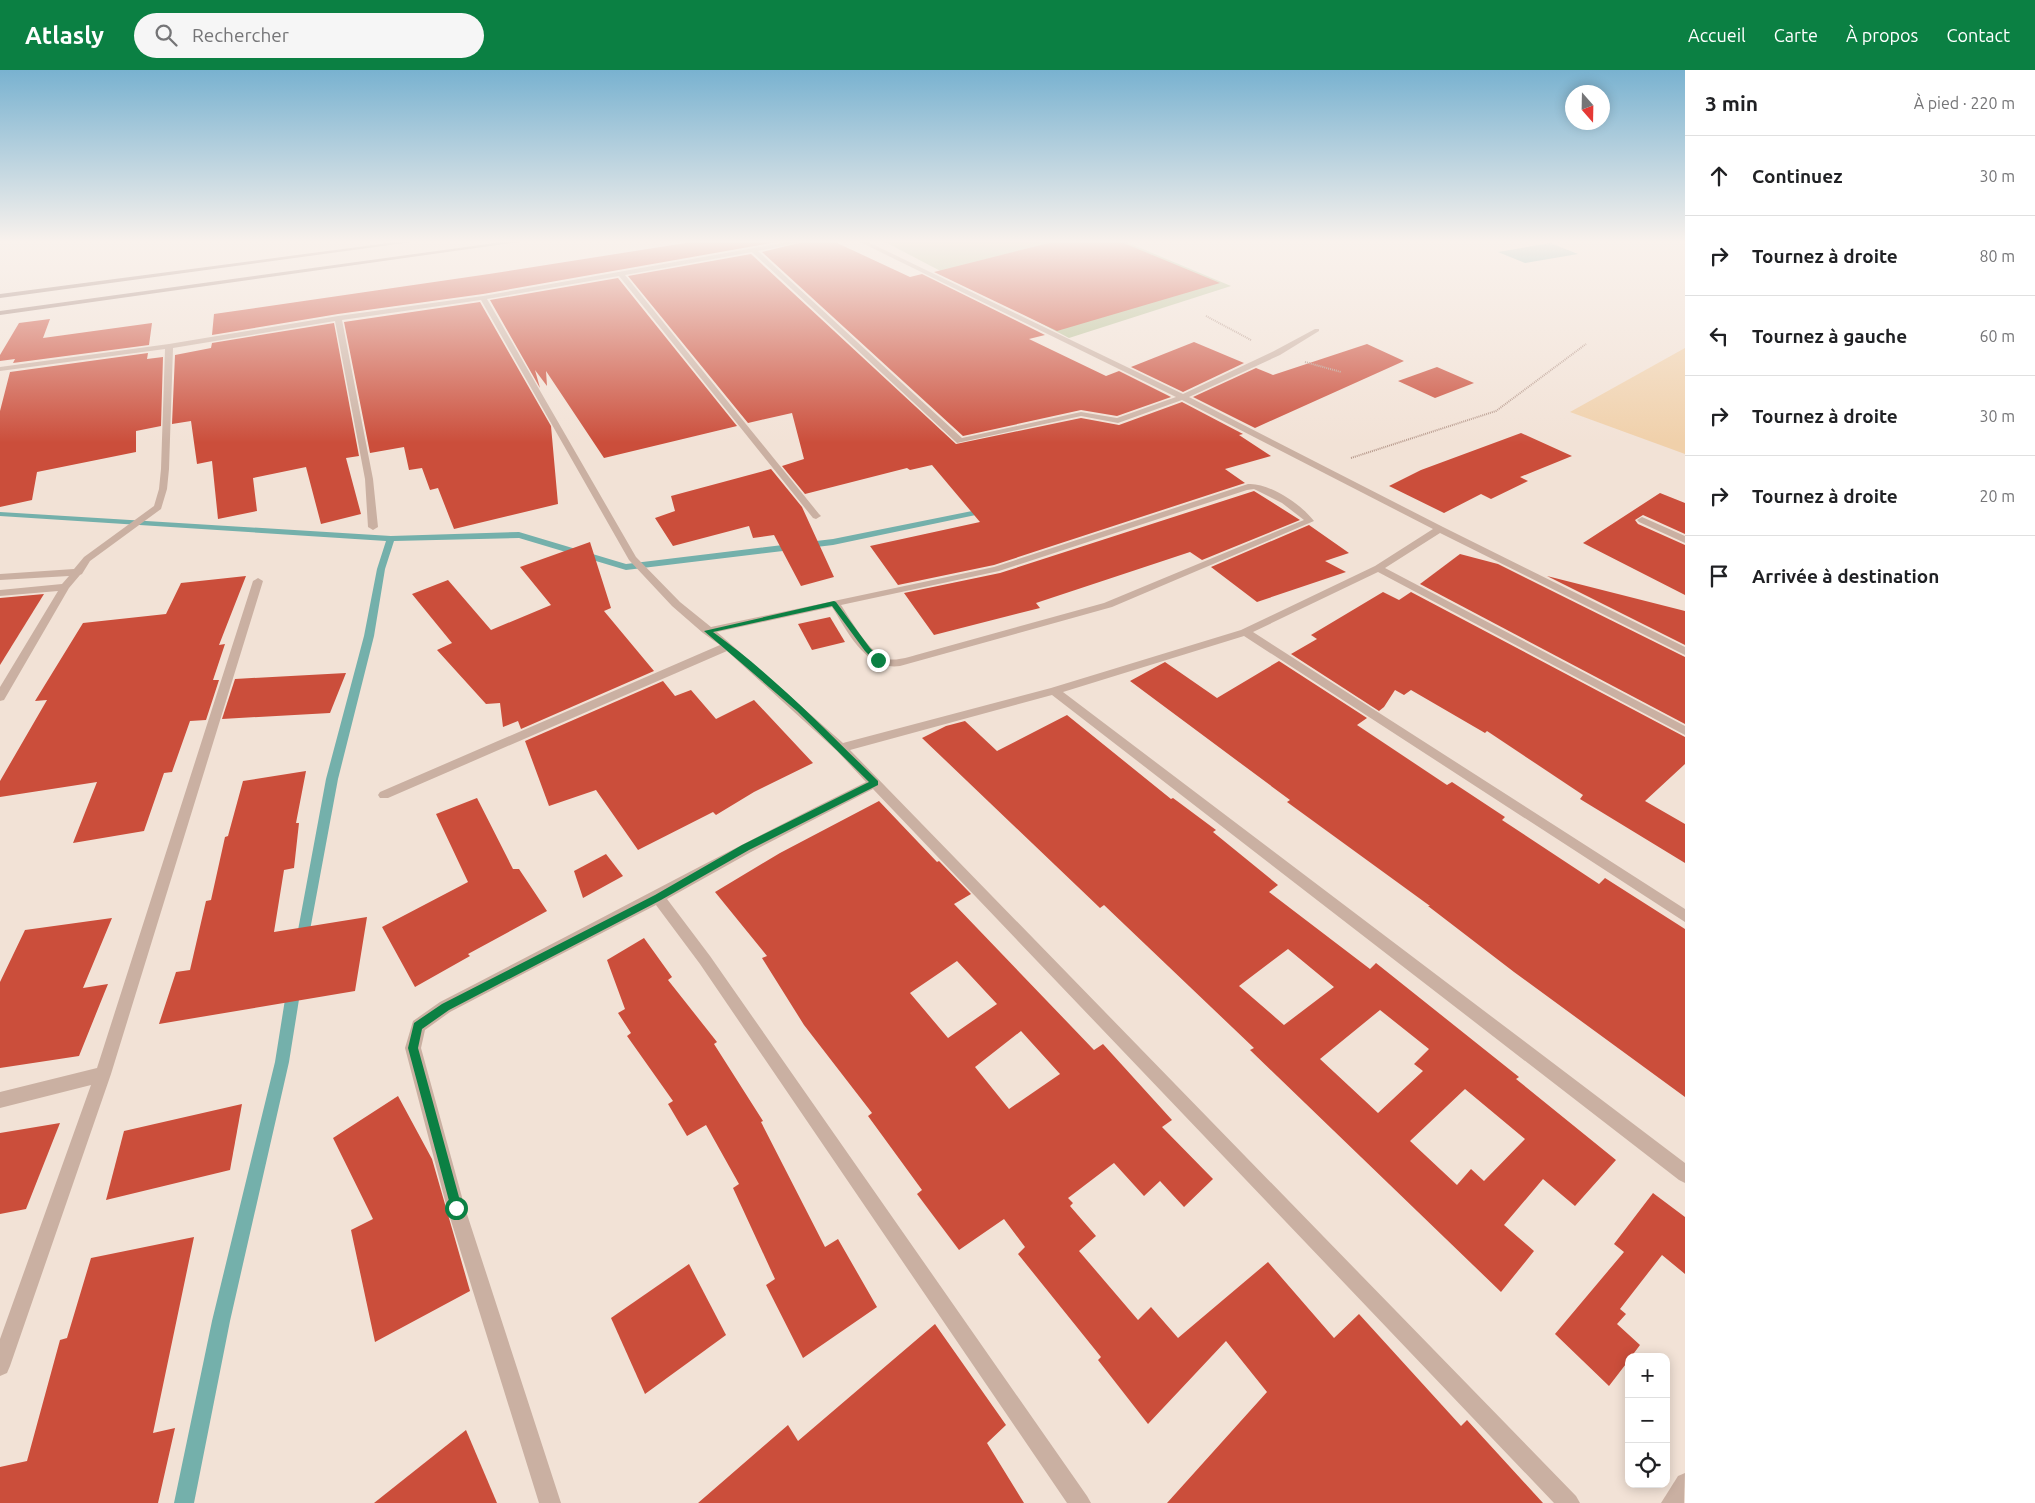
<!DOCTYPE html>
<html lang="fr">
<head>
<meta charset="utf-8">
<style>
  :root { --surface:#fff; --page:#f6f6f6; --text:#202124; --muted:#757577; --line:#e0e0e0; --accent:#0b8043 }
  body { margin:0; font-family:Ubuntu,sans-serif; background:var(--page); color:var(--text) }
  .controls { position:absolute; right:15px; bottom:15px; display:grid; overflow:hidden; border-radius:10px; box-shadow:0 2px 12px #0003 }
  .controls button { width:45px; height:45px; display:grid; place-items:center; padding:0; border:0; border-bottom:1px solid var(--line); background:var(--surface); color:var(--text); font:25px sans-serif }
  .compass { position:absolute; left:1565px; top:15px; width:45px; height:45px; border-radius:50%; background:var(--surface); box-shadow:0 2px 12px #0003; rotate:160deg }
  .stop { position:absolute; width:15px; height:15px; margin:-11px; border:4px solid #0b8043; border-radius:50%; background:#fff }
  .stop.end { background:#0b8043; border-color:#fff; box-shadow:0 1px 5px #0008 }
  .list { margin:0; padding:0; list-style:none }
  h2 { display:flex; justify-content:space-between; align-items:center; height:65px; margin:0; padding:0 20px; font-size:21px }
  h2 small { font-size:16px; font-weight:400; color:var(--muted) }
  .list li { display:grid; grid-template-columns:32px 1fr auto; gap:15px; align-items:center; box-sizing:border-box; height:80px; padding:0 20px; border-top:1px solid var(--line) }
  .list b { display:block; font-size:19px; white-space:nowrap }
  .list em { font-size:16px; font-style:normal; color:var(--muted) }
  .icon { flex:none; width:28px; height:28px; fill:none; stroke:currentColor; stroke-width:2; stroke-linecap:round; stroke-linejoin:round }
  .map { position:relative; flex:none; width:1685px; height:1433px; overflow:hidden }
  header { display:flex; align-items:center; gap:30px; box-sizing:border-box; height:70px; padding:0 25px; background:var(--accent); color:#fff }
  header strong { font-size:24px }
  nav { display:flex; gap:28px; margin-inline-start:auto; font-size:18px }
  .search { width:350px; height:45px; background:var(--page); display:flex; align-items:center; gap:12px; box-sizing:border-box; padding:0 18px; border-radius:28px; color:var(--muted); font-size:19px }
  main { display:flex }
  aside { flex:1; background:var(--surface) }
  .map>svg:first-child { display:block }
</style>
</head>
<body>
<header>
<strong>Atlasly</strong>
<div class="search"><svg class="icon" aria-label="search" viewBox="0 0 24 24"><circle cx="10" cy="10" r="6"/><path d="M15 15l6 6"/></svg>Rechercher</div>
<nav><a>Accueil</a><a>Carte</a><a>À propos</a><a>Contact</a></nav>
</header>
<main>
<div class="map">
<svg width="1685" height="1433" viewBox="0 0 1685 1433">
  <rect width="100%" height="100%" fill="#f2e2d6"/>
  <path fill="#b7c196" d="M885 172H1126L1231 216 1069 268Z"/>
  <path fill="#f0d0aa" d="M1685 278V384L1570 342Z"/>
  <path fill="#74b0ab" d="M1550 173 1578 184 1525 193 1498 182Z"/>
  <g fill="none" stroke-linecap="round" stroke-linejoin="round">
    <g fill="#74b0ab" fill-rule="evenodd">
      <path d="M987 438H990V442L833 475 626 500 519 468 394 471 385 499 374 566 338 709 308 871 307 875 302 877 297 875 296 871 326 709 364 566 377 499 386 471 0 446V442L391 466 519 462 626 494 833 469Z"/>
      <path d="M294 911 299 913 301 917 289 992 230 1251 194 1433H174L212 1251 275 992 287 917 289 913Z"/>
    </g>
  </g>
  <g fill="#cb4e3b" fill-rule="evenodd">
    <path d="M692 172H777L483 224 338 244 212 265 214 244 489 204Z"/>
    <path d="M803 172H835L910 207 922 204 1045 265 1029 269 1106 306 1119 301 1171 327 1117 346 1081 340 963 366 762 182Z"/>
    <path d="M1053 172H1121L1220 213 1057 261 934 202Z"/>
    <path d="M751 184 956 374 1081 348 1119 355 1182 332 1243 364 1239 365 1271 386 1225 399 1245 413 994 495 898 515 870 476 980 452 932 395 910 400 907 398 805 424 782 396 804 389 792 343 748 353 628 206Z"/>
    <path d="M618 208 737 356 604 388 546 301 547 316 535 300 540 318 490 230Z"/>
    <path d="M480 232 551 356 558 434 454 459 438 418 430 420 422 398 409 400 404 377 370 383 344 252Z"/>
    <path d="M50 249 43 268 152 253 149 275 13 293 15 289 0 291V285L19 253Z"/>
    <path d="M334 253 359 386 346 388 361 444 321 454 306 397 253 408 257 441 218 449 212 391 197 394 191 351 172 354 175 285 211 278 212 273Z"/>
    <path d="M1194 272 1244 293 1183 322 1131 297Z"/>
    <path d="M1367 274 1404 291 1255 358 1193 327 1256 298 1273 305Z"/>
    <path d="M148 283 147 289 163 287 161 356 136 361V382L37 402 32 430 0 437V341L10 302Z"/>
    <path d="M1437 297 1474 313 1435 328 1398 311Z"/>
    <path d="M1521 363 1572 386 1520 407 1528 411 1491 429 1481 424 1444 443 1389 416 1421 400Z"/>
    <path d="M771 399 802 437 834 507 801 516 774 465 753 468 749 456 673 476 655 448 675 441 671 426Z"/>
    <path d="M1254 421 1300 450 1202 490 1190 482 1036 533 1040 538 934 565 904 523 1000 503Z"/>
    <path d="M1660 423 1685 433V464L1643 445 1635 450 1638 454 1685 475V525L1583 473Z"/>
    <path d="M1309 455 1349 483 1325 491 1346 502 1257 532 1211 497Z"/>
    <path d="M590 472 611 538 604 541 654 601 521 659 518 651 503 657 500 633 486 634 437 580 452 573 412 524 448 510 491 560 551 535 520 497Z"/>
    <path d="M1460 484 1498 494 1685 587V654L1420 514Z"/>
    <path d="M246 506 219 575 225 574 213 610H219L206 650 190 651 172 702 164 703 144 761 73 773 97 712 0 727V711L47 630 35 631 83 553 166 544 181 513Z"/>
    <path d="M1547 506 1685 541V575Z"/>
    <path d="M1383 522 1399 530 1411 522 1685 667V694L1645 731 1685 754V793L1580 729 1583 725 1487 661 1485 663 1411 620 1404 625 1395 620 1384 637 1379 641 1291 584 1317 569 1311 565Z"/>
    <path d="M44 524 0 595V528Z"/>
    <path d="M830 547 845 572 812 580 798 554Z"/>
    <path d="M1279 591 1367 648 1357 655 1447 715 1452 712 1505 747 1502 750 1599 814 1605 808 1685 859V1027L1514 902 1428 836H1430L1287 732 1290 730 1130 611 1165 592 1217 628Z"/>
    <path d="M346 603 330 643 222 649 235 609Z"/>
    <path d="M663 611 675 626 691 620 716 649 754 630 813 693 754 722 716 745 713 742 638 780 596 720 549 736 525 671Z"/>
    <path d="M1067 645 1171 729 1173 728 1216 760 1213 762 1278 815 1269 822 1370 899 1376 893 1519 1007 1516 1009 1616 1090 1575 1136 1543 1109 1504 1155 1534 1181 1501 1222 1250 980 1254 978 1104 835 1100 838 922 668 946 656 965 651 997 681ZM1288 879 1334 917 1284 955 1239 916ZM1380 940 1429 979 1414 994 1423 1001 1378 1043 1320 989ZM1465 1019 1525 1069 1484 1111 1471 1099 1457 1115 1410 1071Z"/>
    <path d="M306 701 296 753H299L294 798 284 800 274 862 367 847 355 921 159 954 176 902 190 900 206 831 211 830 225 767 228 766 243 711Z"/>
    <path d="M477 728 513 799H519L547 841 468 884 470 886 415 917 382 857 468 812 436 744Z"/>
    <path d="M879 731 937 792 939 791 971 824 954 834 1094 980 1103 974 1172 1050 1162 1057 1213 1109 1184 1137 1160 1111 1144 1126 1114 1093 1068 1128 1073 1133 1070 1136 1096 1166 1079 1181 1138 1250 1151 1237 1178 1268 1268 1192 1334 1268 1359 1244 1461 1356 1467 1350 1543 1433H1167L1267 1322 1226 1271 1148 1354 1098 1290 1101 1287 1018 1184 1025 1177 1004 1149 959 1180 917 1124 922 1120 868 1046 872 1043 804 955 762 888 767 886 715 822 780 783ZM957 891 997 934 948 968 910 923ZM1021 961 1060 1004 1009 1039 975 997Z"/>
    <path d="M606 784 623 806 583 828 574 801Z"/>
    <path d="M112 848 83 918 108 914 79 986 0 998V912L25 860Z"/>
    <path d="M644 868 672 907 668 910 717 972 714 974 763 1051 761 1052 825 1177 838 1169 877 1237 803 1288 766 1215 775 1209 733 1118 739 1114 706 1055 687 1066 668 1034 673 1031 627 966 631 963 618 943 625 939 607 890Z"/>
    <path d="M398 1026 432 1089 470 1221 375 1272 351 1160 373 1149 333 1068Z"/>
    <path d="M242 1034 230 1100 106 1130 124 1061Z"/>
    <path d="M60 1053 26 1139 0 1144V1063Z"/>
    <path d="M1653 1123 1685 1147V1204L1662 1185 1620 1239 1626 1244 1617 1254 1640 1275 1631 1287H1629V1290L1609 1316 1555 1264 1624 1182 1614 1174Z"/>
    <path d="M194 1167 153 1363 175 1358 158 1433H0V1397L27 1391 60 1270 67 1268 91 1188Z"/>
    <path d="M689 1194 726 1265 645 1324 611 1248Z"/>
    <path d="M935 1254 1006 1355 987 1373 1024 1433H698L788 1355 798 1371Z"/>
    <path d="M466 1360 497 1433H374Z"/>
  </g>
  <g fill="none" stroke-linecap="round" stroke-linejoin="round">
    <g stroke="#b6998c" stroke-width="2" stroke-dasharray="1 1" stroke-linecap="butt">
      <path d="M1206 246 1251 270"/>
      <path d="M1305 292 1341 302"/>
      <path d="M1351 388 1496 341 1586 274"/>
    </g>
    <g fill="#cab0a2" fill-rule="evenodd">
      <path d="M788 172H801L758 181 962 368 1081 342 1117 348 1176 327 860 172H868L1183 324 1274 281 1315 259H1319V261L1280 285 1189 327 1443 457 1685 577V585L1440 463 1385 498 1685 656V665L1378 502 1253 562 1685 839V852L1244 566 1063 622 1685 1093V1113L1679 1110 1052 625 850 680 1576 1426 1580 1433H1554L873 719 751 782 667 829 710 886 1087 1426 1091 1433H1067L700 894 656 835 450 942 425 960 421 978 465 1138 561 1433H539L447 1138 405 978 413 951 440 932C582 859 723 783 866 712L837 681 727 581 388 728H380L378 725 380 722 720 575 703 563 672 536 629 490 481 230 342 250 373 409 378 457 373 460 368 457 365 409 335 251 173 278 169 399 167 419 161 439 90 491 82 504 80 505 69 518 4 630 0 631V617L58 521 0 526V520L62 514 69 506 0 510V504L74 499 84 487 154 436 159 419 161 399 165 279 0 301V297L169 274 338 246 483 226ZM752 182 957 373 1081 346 1118 353 1182 330 1433 459 1375 496 1241 560 1051 618 843 673 717 562 832 537C848 562 866 601 900 596L1112 537 1314 451C1302 435 1268 412 1248 414L994 497 711 557 680 532 636 487 487 229 619 206 813 448 816 449 821 446 819 444 625 205ZM1254 419 1282 433 1304 450 1104 533 916 585C908 587 897 591 888 589 870 585 851 550 841 535L999 501 1247 420Z"/>
      <path d="M1642 447 1685 466V473L1639 452 1637 450Z"/>
      <path d="M258 508 263 511 111 1004 10 1296 7 1303 0 1306V1269L91 1015 0 1038V1022L97 998 253 511Z"/>
      <path d="M1685 1403 1684 1433H1661L1678 1406Z"/>
    </g>
    <g fill="#9d7e74" fill-rule="evenodd">
      <path d="M396 172H412L0 228V224Z"/>
      <path d="M502 172H518L0 245V241Z"/>
    </g>
  </g>
  <linearGradient id="sky" x2="0" y2="1"><stop stop-color="#79b2d0"/><stop offset="0.46" stop-color="#f9f2ed"/><stop offset="1" stop-color="#f9f2ed" stop-opacity="0"/></linearGradient>
  <rect width="1685" height="373" fill="url(#sky)"/>
  <path fill="#0b8043" d="M834 531 836 532 870 578 880 588V591H875L865 581 832 536 713 562C773 605 825 659 878 711V715L749 780 661 830 449 940 422 959 418 978 462 1138 460 1142 456 1143 452 1142 408 978 414 953 442 934 655 825 742 775 869 712 797 641 704 561Z"/>
</svg>
<div class="controls">
<button>+</button>
<button>−</button>
<button><svg class="icon" aria-label="locate" viewBox="0 0 24 24"><circle cx="12" cy="12" r="6"/><path d="M12 2v4M12 18v4M2 12h4M18 12h4"/></svg></button>
</div>
<svg class="compass" viewBox="-18 -18 36 36"><path d="M0-13l5 13h-10z" fill="#e53935"/><path d="M0 13l5-13h-10z" fill="#757577"/></svg>
<div class="stop" style="left:456px;top:1138px"></div>
<div class="stop end" style="left:878px;top:590px"></div>
</div>
<aside>
<h2>3 min<small>À pied · 220 m</small></h2>
<ul class="list">
<li><svg class="icon" aria-label="ahead" viewBox="0 0 24 24"><path d="M12 20V5M6 11l6-6 6 6"/></svg><div><b>Continuez</b></div><em>30 m</em></li>
<li><svg class="icon" aria-label="right" viewBox="0 0 24 24"><path d="M7 20v-9h11M14 6l5 5-5 5"/></svg><div><b>Tournez à droite</b></div><em>80 m</em></li>
<li><svg class="icon" aria-label="left" viewBox="0 0 24 24"><path d="M17 20v-9H6M10 6l-5 5 5 5"/></svg><div><b>Tournez à gauche</b></div><em>60 m</em></li>
<li><svg class="icon" aria-label="right" viewBox="0 0 24 24"><path d="M7 20v-9h11M14 6l5 5-5 5"/></svg><div><b>Tournez à droite</b></div><em>30 m</em></li>
<li><svg class="icon" aria-label="right" viewBox="0 0 24 24"><path d="M7 20v-9h11M14 6l5 5-5 5"/></svg><div><b>Tournez à droite</b></div><em>20 m</em></li>
<li><svg class="icon" aria-label="arrive" viewBox="0 0 24 24"><path d="M6 21V4h12l-3 4 3 4H6"/></svg><div><b>Arrivée à destination</b></div></li>
</ul>
</aside>
</main>
</body>
</html>
